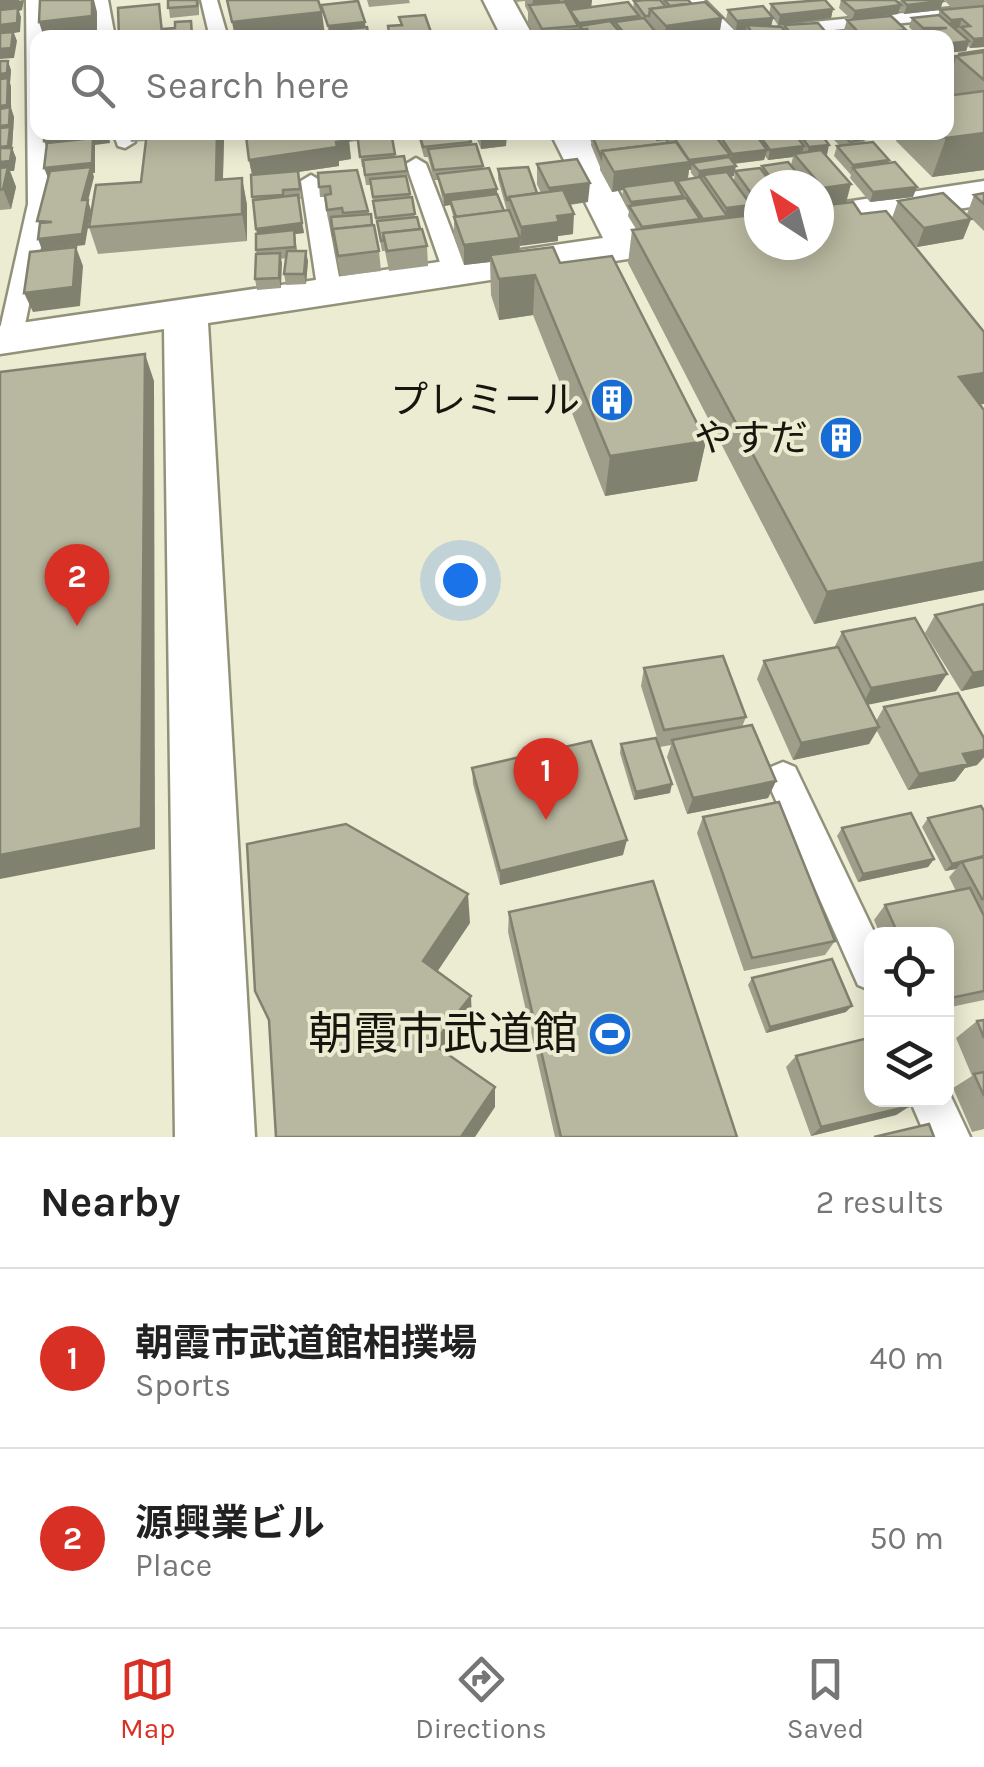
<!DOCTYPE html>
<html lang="en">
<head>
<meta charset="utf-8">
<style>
  :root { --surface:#fff; --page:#f2f2f2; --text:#222; --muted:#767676; --line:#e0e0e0; --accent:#d93025 }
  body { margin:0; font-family:Karla,"Noto Sans JP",sans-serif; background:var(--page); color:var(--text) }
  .controls { position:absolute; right:30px; bottom:30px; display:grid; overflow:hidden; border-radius:20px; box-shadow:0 5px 25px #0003 }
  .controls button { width:90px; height:90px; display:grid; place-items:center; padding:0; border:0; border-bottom:2px solid var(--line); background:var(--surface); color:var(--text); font:50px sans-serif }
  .compass { position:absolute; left:744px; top:170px; width:90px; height:90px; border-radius:50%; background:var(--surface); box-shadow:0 5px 25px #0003; rotate:324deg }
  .you { position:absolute; left:460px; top:580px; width:35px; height:35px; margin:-25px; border:8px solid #fff; border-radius:50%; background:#1a73e8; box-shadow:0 0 0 15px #1a73e833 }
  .badge { display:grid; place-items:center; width:65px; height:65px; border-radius:50%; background:var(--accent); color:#fff; font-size:32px; font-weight:700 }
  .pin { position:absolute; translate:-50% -82px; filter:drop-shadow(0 2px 5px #0008) }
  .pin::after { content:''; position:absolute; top:52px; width:35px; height:30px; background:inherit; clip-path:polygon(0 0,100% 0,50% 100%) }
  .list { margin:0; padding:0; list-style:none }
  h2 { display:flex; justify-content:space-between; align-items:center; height:130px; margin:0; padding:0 40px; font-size:42px }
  h2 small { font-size:32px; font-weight:400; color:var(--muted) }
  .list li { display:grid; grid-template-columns:65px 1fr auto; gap:30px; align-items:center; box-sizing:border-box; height:180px; padding:0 40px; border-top:2px solid var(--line) }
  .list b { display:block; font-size:38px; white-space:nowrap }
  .list p { margin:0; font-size:32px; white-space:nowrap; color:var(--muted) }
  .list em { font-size:32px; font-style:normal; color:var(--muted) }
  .icon { flex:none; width:55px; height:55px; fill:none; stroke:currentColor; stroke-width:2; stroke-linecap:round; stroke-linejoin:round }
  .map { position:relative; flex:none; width:984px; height:1137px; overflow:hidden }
  .search { position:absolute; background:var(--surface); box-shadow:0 5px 25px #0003; left:30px; right:30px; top:30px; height:110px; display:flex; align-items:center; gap:25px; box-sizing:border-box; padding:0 35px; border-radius:20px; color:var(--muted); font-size:38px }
  .sheet { height:490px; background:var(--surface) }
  nav { display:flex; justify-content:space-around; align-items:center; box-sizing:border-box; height:140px; border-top:2px solid var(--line); background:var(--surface); font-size:28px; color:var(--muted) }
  nav a { display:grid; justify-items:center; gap:5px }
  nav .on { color:var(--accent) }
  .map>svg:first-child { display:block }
</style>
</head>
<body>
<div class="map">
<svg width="984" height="1137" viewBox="0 0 984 1137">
  <rect width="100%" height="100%" fill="#ececd3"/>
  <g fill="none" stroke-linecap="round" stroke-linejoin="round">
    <g stroke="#92927b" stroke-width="5">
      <g id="lane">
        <path d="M26 0H42L44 38H38V132H47L50 204 22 339 10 347 0 343V329L28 204Z"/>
        <path d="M92 0H108L115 38H97Z"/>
        <path d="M201 0H217L228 38H210Z"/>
        <path d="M686 0H704L742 38H723Z"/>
        <path d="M984 5V15L783 35 774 30 783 25Z"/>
        <path d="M113 132H133L135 142 125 148 118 146Z"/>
        <path d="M416 158 426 164 468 274 464 279 456 281 444 274 406 164Z"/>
        <path d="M311 175 321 181 342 293 330 300 318 293 301 181Z"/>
        <path d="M783 762 795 767 875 934H872V991L858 985 766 778 771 767Z"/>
        <path d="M946 1086 970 1137H926L910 1100H946Z"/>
      </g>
    </g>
    <g stroke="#92927b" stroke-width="5">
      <g id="street">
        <path d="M483 0H513L534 38H502Z"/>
        <path d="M550 132H586L640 232 759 215V239L208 323 255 1137H175L164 329 0 354V326L603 238Z"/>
        <path d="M984 181V205L819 230V206Z"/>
      </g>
    </g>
    <use href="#lane" fill="#fff" fill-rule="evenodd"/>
    <use href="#street" fill="#fff" fill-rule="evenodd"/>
  </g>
  <g fill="#9e9e8a" fill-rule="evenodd">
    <path d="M168 0H199V15L170 18Z"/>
    <path d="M367 0H409L410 3 369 7Z"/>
    <path d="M515 0H592L591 7 633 9 634 1 688 0 691 3 722 18 719 36 707 38H536L528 23V12L525 6V1L516 2Z"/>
    <path d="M841 0 943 1 940 10 904 14 900 10 898 14 868 18 906 30 905 33 914 32 909 27 912 18 938 15 940 10 984 6V47L970 48 968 46 966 51 946 53V38H852L844 30 847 20H852L839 8Z"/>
    <path d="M944 0H984V6L952 8Z"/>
    <path d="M771 4 833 9 831 18 778 25 773 18 771 26 783 30 784 25 830 38H747L745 35 746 30 736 31 726 19 728 10 769 14Z"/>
    <path d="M984 50V170L932 177 896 141 898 132H946V56L955 57Z"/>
    <path d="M0 61 11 70 10 83 11 87V108L14 117 12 148 16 158 14 171H10L16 187 11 209 0 210Z"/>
    <path d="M129 132H222L224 139 223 179 242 178 247 205V241L98 254 89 227 141 182 146 141 131 142Z"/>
    <path d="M248 132H409V134L391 136 395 157 407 171V182L415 217 427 246 428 266 389 271 385 251H382L370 185H366L363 167H362L358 141 349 142 351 159 339 161V166L298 172 301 199H298L304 233 295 234 297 251 308 261 306 284 286 285 284 274 286 258 281 259V288L257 290 255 279 257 233 252 197V175L249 160Z"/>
    <path d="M417 132H468L471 145 497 194 504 211H507L498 179V169L537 193H541L537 184V164L588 202 570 205 573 234 558 236V241L520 245V251L560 263 706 441 697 481 605 496 533 315 499 320 491 295 490 262 464 265 454 237V219L450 205 444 206 438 180H434L428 157H424Z"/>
    <path d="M474 132H505L506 146 481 149Z"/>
    <path d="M579 132H606L580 135Z"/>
    <path d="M612 132H860L865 142 889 160 888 163 913 197 870 202 850 178 851 175 834 156 837 146H840L832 138 825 139 826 155 846 203 861 214 892 218 898 201 971 219 963 239 917 247 908 238 984 332V404H980L984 410V590L814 624 628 263 632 230 636 229 628 216 629 211 622 197 623 190 612 192 600 170V167L591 145 592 135ZM765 156 768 160 793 157 791 165 762 166 761 169 735 171 734 180 731 177 734 176V164L764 160ZM689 170H691V173L695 178 688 179ZM759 185H819V245L749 215 751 207 756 214 759 213Z"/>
    <path d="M357 170 379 251 381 271 341 276 331 219 328 220 326 197H320L318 173Z"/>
    <path d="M984 193V231L967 214 974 195Z"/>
    <path d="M984 604V686L961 691 925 633 935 615Z"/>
    <path d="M842 632 936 691 868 704 876 721 884 707 984 738V757L977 765 965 768 955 781 908 790 877 731 869 744 793 760 757 679 764 661 834 648Z"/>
    <path d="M644 668 746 717 742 727 776 781 768 798 687 814 667 757 671 745 660 747 641 686Z"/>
    <path d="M621 744 670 793 634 800 620 753Z"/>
    <path d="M472 768 623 855 500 885 473 784Z"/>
    <path d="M984 811V1000L946 1008V934H880L874 920 885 905 956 891 949 877 956 869 945 871 922 827 928 818Z"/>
    <path d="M703 817 835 941 825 955 744 971 697 833Z"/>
    <path d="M842 828 934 859 928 867 858 882 837 836Z"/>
    <path d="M509 912 737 1137H555L508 932Z"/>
    <path d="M752 978 846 1012 766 1033 748 985Z"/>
    <path d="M984 1020V1129L972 1132 953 1088 972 1076 956 1038 977 1021Z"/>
    <path d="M796 1056 910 1106 896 1115 811 1136 786 1067Z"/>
  </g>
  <g fill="#818170">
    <path d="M24 0 22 10 19 11 21 17 20 32 14 33 17 41 14 58 0 59V3Z"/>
    <path d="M89 0H94L97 12V34L66 38H44L39 22Z"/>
    <path d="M533 0H560L559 15 532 12Z"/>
    <path d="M564 0H592L591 8 563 11Z"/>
    <path d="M943 1 940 10 904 14 907 5Z"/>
    <path d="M159 4 164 38H119Z"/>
    <path d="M901 5 898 14 852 20 855 11Z"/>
    <path d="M833 9 831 18 778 25 780 15Z"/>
    <path d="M322 12 325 36 235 38 232 22Z"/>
    <path d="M639 16 638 25 615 22 614 28 580 26 578 32 579 23Z"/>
    <path d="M722 18 719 36 707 38H664L666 26Z"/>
    <path d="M773 18 771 27 747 25 746 30 736 31 737 21Z"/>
    <path d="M962 19 959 28 948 30 951 20Z"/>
    <path d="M365 22 366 31 329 35 328 26Z"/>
    <path d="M906 30 903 38 876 36 875 38H860L861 35Z"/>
    <path d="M984 38V47L970 48 974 39Z"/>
    <path d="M969 41 966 51 946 53V44Z"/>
    <path d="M8 61 11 70 10 83 11 87V108L14 117 12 148 16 158 14 171H10L16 187 11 209 3 189 0 172V74Z"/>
    <path d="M109 132 110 143 95 145V173H93L94 177 88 201 91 210 85 245 42 250 38 239 82 234 48 178 44 168 48 151 44 141Z"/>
    <path d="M217 132H222L224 139 222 207 216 180Z"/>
    <path d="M822 132H833L832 138 820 140Z"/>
    <path d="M984 133V170L932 177 946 138Z"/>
    <path d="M507 136 506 146 481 149V139Z"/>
    <path d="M349 140 351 159 339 161V166L298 172 301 199 298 172 253 179 249 160Z"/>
    <path d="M829 145 827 155 806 157 809 147Z"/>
    <path d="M804 146 801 156 794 154 793 157 768 160 770 150Z"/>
    <path d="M767 150 764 160 730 164 732 154Z"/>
    <path d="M730 155 728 165 692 163 691 170H689L687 182 677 181V183L624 190 623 187V190L612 192 614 172Z"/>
    <path d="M889 160 886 170 853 168 850 175 853 165Z"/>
    <path d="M736 166 734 176 706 180 703 175 702 180 697 181 699 171Z"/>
    <path d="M242 178 247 205V241L242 214Z"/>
    <path d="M590 183 588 202 548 207 549 188Z"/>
    <path d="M851 184 846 203 819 207 823 188Z"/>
    <path d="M917 187 913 197 870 202 873 192Z"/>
    <path d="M497 189V199L450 200V205L444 206V195Z"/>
    <path d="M683 196 682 206 631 208V202Z"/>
    <path d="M751 205 749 215 701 229 703 219 725 216 726 208Z"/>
    <path d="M574 214 573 234 558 236V241L520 246 521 227 557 216Z"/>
    <path d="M971 219 963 239 917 247 924 228Z"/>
    <path d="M302 223 304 233 295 234 297 257 295 247 258 239 256 229Z"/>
    <path d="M520 238 519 258 490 255V262L464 265V245Z"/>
    <path d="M76 247 83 266 80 306 33 312 24 293Z"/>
    <path d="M306 251 308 261 306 284 304 274Z"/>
    <path d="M280 253 282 263 281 288 279 278Z"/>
    <path d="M535 275 533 315 499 320V279Z"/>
    <path d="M145 354 154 381 155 849 0 879V855Z"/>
    <path d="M984 373V404L944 411 959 377Z"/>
    <path d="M706 441 697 481 605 496 610 456Z"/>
    <path d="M984 562V590L814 624 827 592Z"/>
    <path d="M984 671V686L961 691 973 673Z"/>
    <path d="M947 674 936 691 862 706 871 688Z"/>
    <path d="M879 727 869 744 793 760 801 743Z"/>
    <path d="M984 750V757L977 765 965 768 955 781 908 790 919 774 963 754Z"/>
    <path d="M776 781 768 798 687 814 693 798Z"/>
    <path d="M672 784 670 793 634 800 636 792Z"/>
    <path d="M627 840 623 855 500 885V871Z"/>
    <path d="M984 856 962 862 956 869 945 871 952 864Z"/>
    <path d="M934 859 928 867 858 882 863 874Z"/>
    <path d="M468 894 470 923 427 987 423 961Z"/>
    <path d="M471 996 472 1020 437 1066 433 1044Z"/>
    <path d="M852 1006 846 1012 766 1033 770 1027Z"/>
    <path d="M495 1087V1107L475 1137H461Z"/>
    <path d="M910 1106 896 1115 811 1136 821 1127Z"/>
  </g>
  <g fill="#b8b8a0" stroke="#818170" stroke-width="2.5">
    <path d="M0 0H19L0 3Z"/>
    <path d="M40 0H92V16L39 22Z"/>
    <path d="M168 0H197V6L168 8Z"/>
    <path d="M227 0H318L322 12 232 22Z"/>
    <path d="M646 0H660L666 7 650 9 649 16H645L634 1Z"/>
    <path d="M664 0H688L691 3 670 6Z"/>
    <path d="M822 0H825L833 9 780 15 771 4Z"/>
    <path d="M842 0H895L901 5 855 11Z"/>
    <path d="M902 0H942L943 1 907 5Z"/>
    <path d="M358 1 365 22 328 26 321 5Z"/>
    <path d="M565 2 578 26 542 29 529 5Z"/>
    <path d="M628 2 639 16 579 23 570 10Z"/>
    <path d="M705 2 722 18 666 26 650 9Z"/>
    <path d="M159 4 162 33 119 37 118 8Z"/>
    <path d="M763 6 773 18 737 21 728 10Z"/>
    <path d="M984 6V38L974 39 961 27 970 26 962 19 951 20 940 10Z"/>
    <path d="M18 8 17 23 0 25V10Z"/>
    <path d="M425 15 433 38H390L388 26 402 25 399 17Z"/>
    <path d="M939 15 969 41 946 44V38H909L904 33 947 28H923L912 18Z"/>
    <path d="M891 16 906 30 861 35 847 20Z"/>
    <path d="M644 18 659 36 628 38 615 22Z"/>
    <path d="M191 21 192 35 165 38 164 29 175 28V22Z"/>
    <path d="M610 21 625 38H591L587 29 583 30 580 26Z"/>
    <path d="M818 23 830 37 794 38 784 25Z"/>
    <path d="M747 25 782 27 789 38H755Z"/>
    <path d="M367 27 369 38H329L328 31Z"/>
    <path d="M587 29 591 38H544L542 32Z"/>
    <path d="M93 30 94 38H50V36Z"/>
    <path d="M324 31 326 38H295V34Z"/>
    <path d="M13 32 11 48 0 49V33Z"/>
    <path d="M291 33 292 38 258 37Z"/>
    <path d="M901 34 904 38H877L876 36Z"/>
    <path d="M984 50V52L958 54Z"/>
    <path d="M984 52V80L956 56Z"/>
    <path d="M953 55 955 57 950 71 946 72V56Z"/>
    <path d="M0 61H8L7 73 0 74Z"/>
    <path d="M8 78 7 105 0 106V79Z"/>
    <path d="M984 91V133L946 138 939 132H946V96Z"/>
    <path d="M10 107 9 125 0 126V109Z"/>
    <path d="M10 127 8 146 0 147V128Z"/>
    <path d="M44 132H106L107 133 44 141Z"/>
    <path d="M147 132H217L216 180 242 178V214L89 227 96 185 141 182Z"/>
    <path d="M248 132H281L249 136Z"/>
    <path d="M281 132H347L349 140 336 142 337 147 249 160 246 136Z"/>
    <path d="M391 132 395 154 360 157 357 133Z"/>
    <path d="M419 132H468L471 142 423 147Z"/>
    <path d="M478 132H505L507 136 481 139Z"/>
    <path d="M612 132H663L666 137 656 140 666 139 668 143 602 151 601 157 592 135Z"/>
    <path d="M670 132H712L730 155 689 160Z"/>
    <path d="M754 132 767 150 732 154 718 133Z"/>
    <path d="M757 132H793L804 146 770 150Z"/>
    <path d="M798 132H820L829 145 809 147Z"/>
    <path d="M840 132H860L866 139 850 142Z"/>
    <path d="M93 138 92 163 44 168 47 143Z"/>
    <path d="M676 142 690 162 614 172 602 151Z"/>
    <path d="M873 142 889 160 853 165 837 146Z"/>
    <path d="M476 144 483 166 434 170 428 149Z"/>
    <path d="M0 148H12L10 161 0 162Z"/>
    <path d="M821 150 851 184 823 188 794 154Z"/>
    <path d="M404 156 407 171 365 175 363 160Z"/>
    <path d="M729 157 736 166 699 171 692 163Z"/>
    <path d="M577 159 590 183 549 188 537 164Z"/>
    <path d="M788 162 807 185H776L762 166Z"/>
    <path d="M895 162 917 187 873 192 853 168Z"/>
    <path d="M8 167 3 189 0 190V168Z"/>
    <path d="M91 167 82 200H88L82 234 38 239 40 223 52 222 37 221 50 171Z"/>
    <path d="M528 167 537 193 509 197V200H507L498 169Z"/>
    <path d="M489 168 497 189 444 195 437 174Z"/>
    <path d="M760 168 773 185H759L758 203 735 171Z"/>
    <path d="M357 170 368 211 343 213 342 208 327 210 325 195 331 194 330 186 319 187 318 173Z"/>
    <path d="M298 171 300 189 283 190V195L252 197 251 175Z"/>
    <path d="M727 172 751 205 726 208 703 175Z"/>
    <path d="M406 176 410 194 373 197 370 179Z"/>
    <path d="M700 177 727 216 703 219 677 181Z"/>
    <path d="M674 180 683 196 631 202 623 187Z"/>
    <path d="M563 190 574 214 557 216 559 222 521 227 509 197Z"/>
    <path d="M943 193 971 219 924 228 898 201Z"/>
    <path d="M984 193V204L974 195Z"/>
    <path d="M497 194 504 211 456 217 450 200Z"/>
    <path d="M298 195 302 223 256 229 253 200Z"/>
    <path d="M412 197 415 214 376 218 373 201Z"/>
    <path d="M686 198 700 219 642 227 629 206Z"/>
    <path d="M853 202 861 214 886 211 984 332V373L959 377 984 410V562L827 592 632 230 759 214V245H819V206Z"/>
    <path d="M509 210 520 238 464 245 454 217Z"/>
    <path d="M371 214 372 225 333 229 334 235H333L331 217Z"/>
    <path d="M417 217 420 229 383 233 384 240 381 241 377 221Z"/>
    <path d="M374 225 379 251 338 256 333 229Z"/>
    <path d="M422 229 427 246 387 251 383 233Z"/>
    <path d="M294 230 295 247 256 250V234Z"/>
    <path d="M76 247 73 287 24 293 30 252Z"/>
    <path d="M553 247 560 263 612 256 706 441 610 456 535 275 499 279 490 255Z"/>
    <path d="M287 251H306L304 274H284Z"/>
    <path d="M280 253 279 278 255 279 256 254Z"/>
    <path d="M145 354 141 828 0 855V372Z"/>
    <path d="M984 604V671L973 673 935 615Z"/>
    <path d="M915 618 947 674 871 688 842 632Z"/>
    <path d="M838 647 879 727 801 743 764 661Z"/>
    <path d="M723 656 746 717 664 730 644 668Z"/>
    <path d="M958 693 984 738V750L963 754 968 764 919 774 884 707Z"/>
    <path d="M752 725 776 781 693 798 672 740Z"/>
    <path d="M656 738 672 784 636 792 621 744Z"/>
    <path d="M591 741 627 840 500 871 472 768Z"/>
    <path d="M779 802 835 941 752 958 703 817Z"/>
    <path d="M981 806 984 811V856L952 864 928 818Z"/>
    <path d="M911 813 934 859 863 874 842 828Z"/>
    <path d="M346 824 468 894 423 961 471 996 433 1044 495 1087 461 1137H276L269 1020 255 991 247 844Z"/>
    <path d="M984 857V899H982L962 862Z"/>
    <path d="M653 881 737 1137H561L509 912Z"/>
    <path d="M970 888 984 916V991L946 999V934H898L885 905Z"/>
    <path d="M832 959 852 1006 770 1027 752 978Z"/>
    <path d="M984 1020V1038L977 1021Z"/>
    <path d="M872 1037V1100H907L910 1106 821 1127 796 1056Z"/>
    <path d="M984 1072V1096L974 1074Z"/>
    <path d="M929 1124 934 1137H874Z"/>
  </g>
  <defs>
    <g id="building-disc" transform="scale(2.25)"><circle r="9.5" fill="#176cd6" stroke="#ececd3"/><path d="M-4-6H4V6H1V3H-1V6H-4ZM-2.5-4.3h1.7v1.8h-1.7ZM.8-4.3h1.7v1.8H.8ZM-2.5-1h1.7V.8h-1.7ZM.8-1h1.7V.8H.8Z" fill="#fff"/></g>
    <g id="stadium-disc" transform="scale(2.25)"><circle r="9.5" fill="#176cd6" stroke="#ececd3"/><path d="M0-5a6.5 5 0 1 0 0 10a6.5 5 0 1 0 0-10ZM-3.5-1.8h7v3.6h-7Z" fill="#fff"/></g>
  </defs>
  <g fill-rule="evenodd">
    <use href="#building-disc" x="612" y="400"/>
    <use href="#building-disc" x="841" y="438"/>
    <use href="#stadium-disc" x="610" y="1034"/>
  </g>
  <g text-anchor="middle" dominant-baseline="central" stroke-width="8" stroke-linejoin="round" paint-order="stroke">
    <g font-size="38" fill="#17160e" stroke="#ececd3" text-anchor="end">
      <text x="580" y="400">プレミール</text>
      <text x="808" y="438">やすだ</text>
    </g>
    <g font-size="45" fill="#17160e" stroke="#ececd3" text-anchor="end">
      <text x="578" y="1034">朝霞市武道館</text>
    </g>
  </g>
</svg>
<div class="controls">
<button><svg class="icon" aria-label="locate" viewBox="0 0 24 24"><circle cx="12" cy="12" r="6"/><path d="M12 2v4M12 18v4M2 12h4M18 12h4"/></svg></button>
<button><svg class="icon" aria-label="layers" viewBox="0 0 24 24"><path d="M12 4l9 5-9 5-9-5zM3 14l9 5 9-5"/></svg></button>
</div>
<svg class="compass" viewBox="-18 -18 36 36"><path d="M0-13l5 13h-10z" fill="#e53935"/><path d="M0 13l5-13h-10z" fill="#767676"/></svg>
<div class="you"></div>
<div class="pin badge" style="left:546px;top:820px">1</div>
<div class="pin badge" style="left:77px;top:626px">2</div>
<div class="search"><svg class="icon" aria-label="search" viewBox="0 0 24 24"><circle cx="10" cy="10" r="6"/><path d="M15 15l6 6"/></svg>Search here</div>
</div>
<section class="sheet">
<h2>Nearby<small>2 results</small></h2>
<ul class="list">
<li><span class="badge">1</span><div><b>朝霞市武道館相撲場</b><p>Sports</p></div><em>40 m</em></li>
<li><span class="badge">2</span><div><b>源興業ビル</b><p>Place</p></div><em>50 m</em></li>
</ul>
</section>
<nav>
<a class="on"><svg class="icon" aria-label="map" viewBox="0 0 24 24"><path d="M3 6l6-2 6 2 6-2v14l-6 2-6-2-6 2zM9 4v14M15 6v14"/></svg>Map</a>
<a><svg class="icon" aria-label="directions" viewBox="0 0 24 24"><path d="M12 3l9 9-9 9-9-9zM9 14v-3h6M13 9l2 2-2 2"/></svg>Directions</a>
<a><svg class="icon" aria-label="saved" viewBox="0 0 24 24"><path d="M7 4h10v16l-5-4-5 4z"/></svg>Saved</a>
</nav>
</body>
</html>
